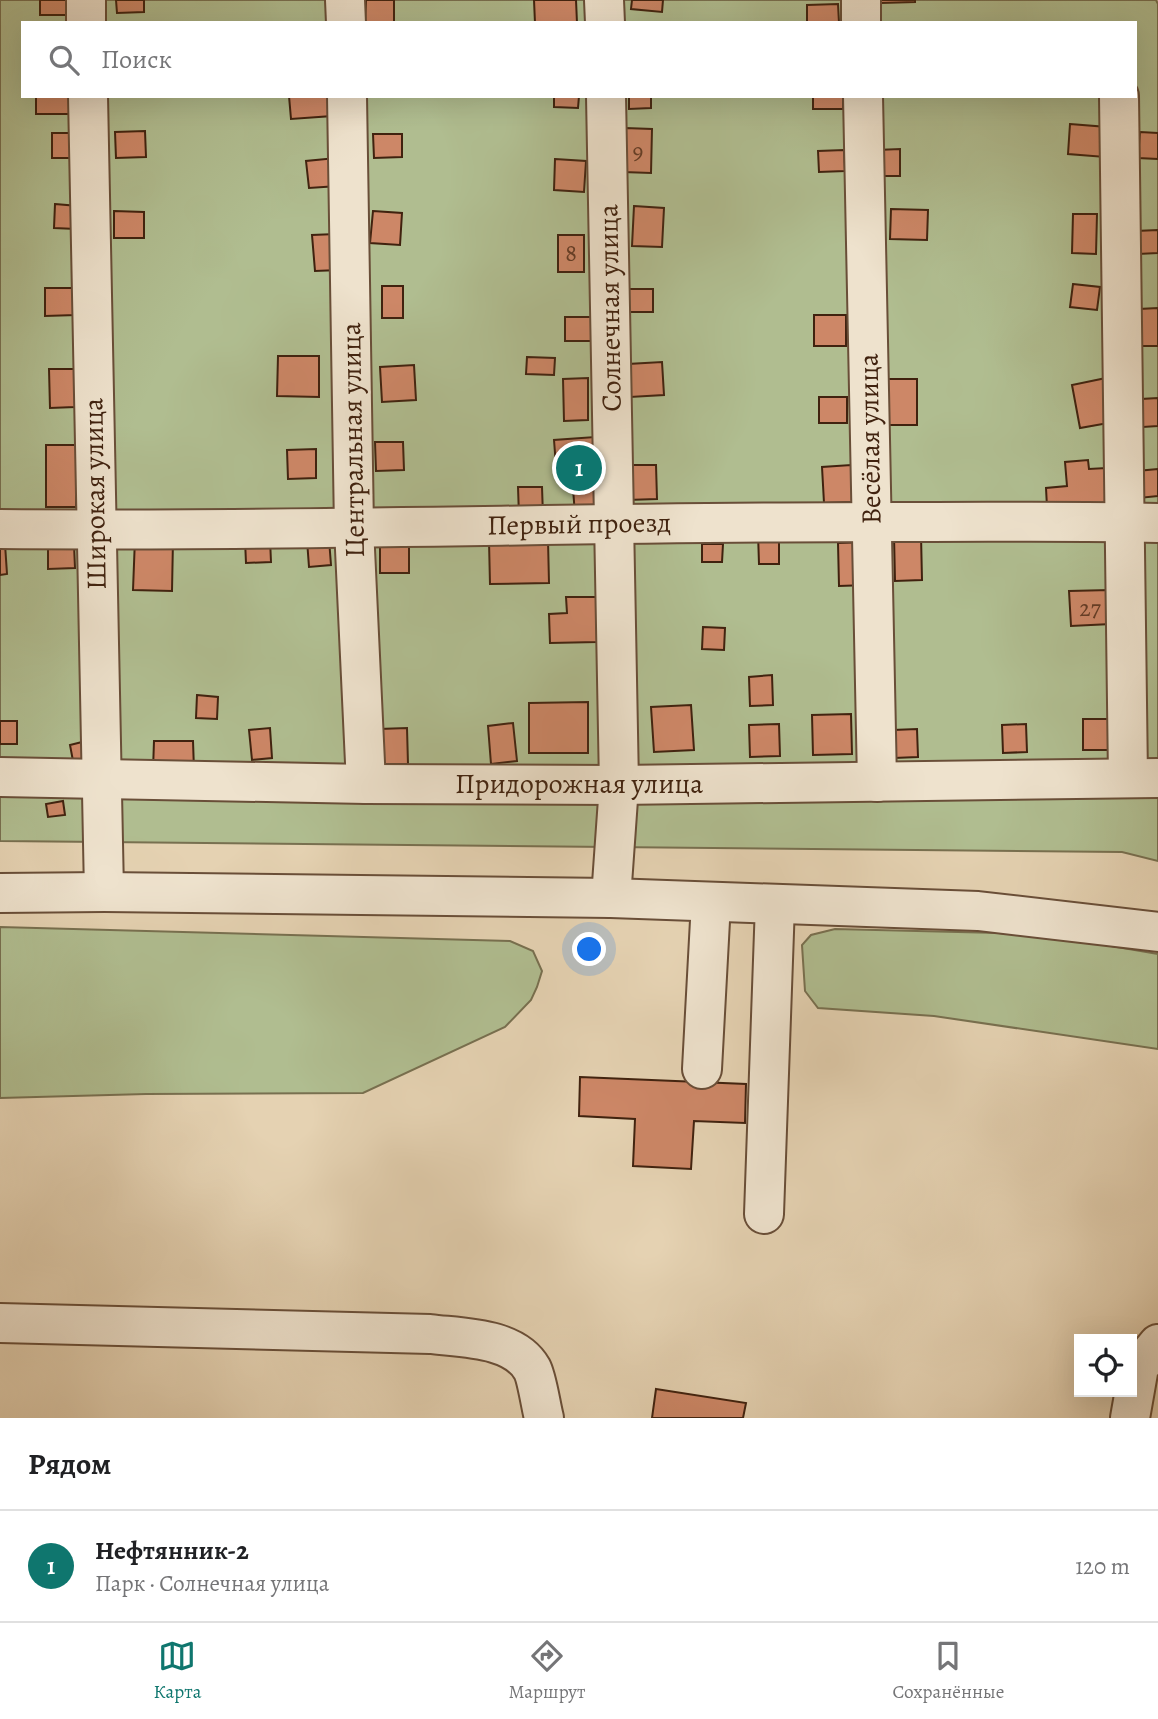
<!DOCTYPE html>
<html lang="ru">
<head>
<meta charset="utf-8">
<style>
  :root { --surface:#fff; --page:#f2f2f2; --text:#202124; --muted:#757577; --line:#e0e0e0; --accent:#0f766e }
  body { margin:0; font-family:Alegreya,serif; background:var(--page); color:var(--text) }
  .controls { position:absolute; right:21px; bottom:21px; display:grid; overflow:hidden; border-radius:0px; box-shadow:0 7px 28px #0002 }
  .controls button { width:63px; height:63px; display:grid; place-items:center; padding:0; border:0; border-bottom:2px solid var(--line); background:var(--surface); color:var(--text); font:35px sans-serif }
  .you { position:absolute; left:590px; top:950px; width:24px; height:24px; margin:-18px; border:5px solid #fff; border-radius:50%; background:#1a73e8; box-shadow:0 0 0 10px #1a73e833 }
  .badge { display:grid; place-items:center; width:46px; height:46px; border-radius:50%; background:var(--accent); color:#fff; font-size:23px; font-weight:700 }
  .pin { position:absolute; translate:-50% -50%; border:4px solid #fff; box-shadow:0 2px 7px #0006 }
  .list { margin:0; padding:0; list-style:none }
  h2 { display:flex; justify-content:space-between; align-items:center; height:91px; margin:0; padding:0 28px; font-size:30px }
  h2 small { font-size:23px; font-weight:400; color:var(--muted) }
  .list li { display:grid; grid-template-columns:46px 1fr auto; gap:21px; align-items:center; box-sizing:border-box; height:112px; padding:0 28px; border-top:2px solid var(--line) }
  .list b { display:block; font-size:26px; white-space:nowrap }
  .list p { margin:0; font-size:23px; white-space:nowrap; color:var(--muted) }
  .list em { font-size:23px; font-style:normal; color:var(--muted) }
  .icon { flex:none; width:38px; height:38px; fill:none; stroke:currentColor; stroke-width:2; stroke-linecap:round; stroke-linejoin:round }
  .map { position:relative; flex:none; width:1158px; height:1418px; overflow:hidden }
  .search { position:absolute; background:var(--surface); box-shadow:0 7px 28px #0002; left:21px; right:21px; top:21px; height:77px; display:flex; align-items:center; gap:18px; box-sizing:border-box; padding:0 24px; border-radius:0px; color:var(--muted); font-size:26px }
  .sheet { height:203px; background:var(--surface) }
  nav { display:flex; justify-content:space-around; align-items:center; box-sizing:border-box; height:98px; border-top:2px solid var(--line); background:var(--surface); font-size:19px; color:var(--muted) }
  nav a { display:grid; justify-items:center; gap:4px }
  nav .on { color:var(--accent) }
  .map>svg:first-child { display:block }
</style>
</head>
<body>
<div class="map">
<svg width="1158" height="1418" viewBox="0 0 1158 1418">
  <rect width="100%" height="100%" fill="#e5d2b2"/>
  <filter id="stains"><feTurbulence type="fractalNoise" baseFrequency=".00286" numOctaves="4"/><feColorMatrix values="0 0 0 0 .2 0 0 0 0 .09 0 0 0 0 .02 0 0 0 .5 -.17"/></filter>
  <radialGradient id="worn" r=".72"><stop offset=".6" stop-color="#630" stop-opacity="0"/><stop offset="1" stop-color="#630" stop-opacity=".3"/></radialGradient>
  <g fill="#b0bd90" stroke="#787050" stroke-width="2" fill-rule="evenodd">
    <path d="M0 0H1156L1158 4V861L1122 852 0 841ZM23 23H1135V96H23Z"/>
    <path d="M0 927 510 941 533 951 542 971 537 987 531 1000 505 1027 363 1093 146 1094 0 1098Z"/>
    <path d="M835 929 999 933 1076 940 1158 954V1049L934 1016 818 1008 805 991 802 945 811 935Z"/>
  </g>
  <g fill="#cd8767" stroke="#40220f" stroke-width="2">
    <rect x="40" y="0" width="29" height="15"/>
    <path d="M116 0H144V12L117 13Z"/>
    <path d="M366 0H394V23H365Z"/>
    <path d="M534 0H576L577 23H535Z"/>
    <path d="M632 0H663L662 12 631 9Z"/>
    <path d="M880 0H915V2L881 3Z"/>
    <path d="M838 4 839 23H807V5Z"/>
    <rect x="36" y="96" width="35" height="18"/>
    <path d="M289 96H331L332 116 291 119Z"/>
    <path d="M554 96H579L578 108 554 107Z"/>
    <path d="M629 96H651V108L629 109Z"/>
    <rect x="813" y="96" width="30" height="13"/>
    <path d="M1070 124 1107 127 1105 157 1068 154Z"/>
    <path d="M625 128 652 129 651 173 623 172Z"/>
    <path d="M145 131 146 157 116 158 115 132Z"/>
    <path d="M1140 132 1158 133V159L1138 158Z"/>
    <path d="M52 133H73L72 158H52Z"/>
    <path d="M373 134H402V157L374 158Z"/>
    <path d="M900 149V176H878L877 150Z"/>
    <path d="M844 150 845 171 819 172 818 151Z"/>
    <path d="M336 158 338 186 309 188 306 161Z"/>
    <path d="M555 159 586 161 584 192 554 190Z"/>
    <path d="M55 204 78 206 76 229 54 228Z"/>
    <path d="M634 206 664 208 662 247 632 246Z"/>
    <path d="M891 209 928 210 927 240 890 239Z"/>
    <path d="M114 211 144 212V238H114Z"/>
    <path d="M373 211 402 213 400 245 370 243Z"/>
    <path d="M1073 214H1097L1096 254 1072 253Z"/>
    <path d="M1158 230V253L1138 254 1136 231Z"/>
    <path d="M336 234 339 270 315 271 312 235Z"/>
    <rect x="558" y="235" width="26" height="37"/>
    <path d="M1073 284 1100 287 1097 310 1070 307Z"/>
    <rect x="382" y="286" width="21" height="32"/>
    <path d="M45 288H76V315L45 316Z"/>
    <rect x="629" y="289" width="24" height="23"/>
    <path d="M1158 308V346H1140L1139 309Z"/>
    <rect x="814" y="315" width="32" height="31"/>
    <rect x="565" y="317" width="29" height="24"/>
    <path d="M278 356H319V397L277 396Z"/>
    <path d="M527 357 555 358 554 375 526 374Z"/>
    <path d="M662 362 664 395 630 397 628 364Z"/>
    <path d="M414 365 416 400 382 402 380 367Z"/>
    <path d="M49 369H74L75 407 50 408Z"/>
    <path d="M588 378V420L564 421 563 379Z"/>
    <path d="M1106 378 1114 422 1080 428 1072 385Z"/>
    <rect x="884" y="379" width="33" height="46"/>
    <rect x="819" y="397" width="28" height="26"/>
    <path d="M1158 398V426L1143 427 1141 399Z"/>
    <path d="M595 437 596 463 556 466 554 440Z"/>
    <path d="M375 442H403L404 470 376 471Z"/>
    <rect x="46" y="445" width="30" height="62"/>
    <path d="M316 449V478L288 479 287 450Z"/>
    <path d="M1088 460 1089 469 1106 468 1108 503 1047 507 1046 488 1067 486 1065 462Z"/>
    <path d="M626 465H656L657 499 627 500Z"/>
    <path d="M851 465 853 502 824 503 822 467Z"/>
    <path d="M1158 469V496L1139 498 1137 471Z"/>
    <path d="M600 473 602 514 575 515 572 475Z"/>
    <path d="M518 487H542L543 516H519Z"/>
    <path d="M758 533H779V564H759Z"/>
    <path d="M921 535 922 580 895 581 894 536Z"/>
    <path d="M135 538 173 540 172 591 133 590Z"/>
    <path d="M270 539 271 562 246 563 245 540Z"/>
    <path d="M329 539 331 565 309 567 307 540Z"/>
    <path d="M548 540 549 583 490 584 489 541Z"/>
    <rect x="380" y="541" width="29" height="32"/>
    <path d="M866 542 867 585 839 586 838 543Z"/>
    <path d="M0 544H5L7 574 0 575Z"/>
    <path d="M702 544H723L722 562H702Z"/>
    <path d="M74 545 75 568 48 569V546Z"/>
    <path d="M1110 590 1111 624 1071 626 1069 591Z"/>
    <path d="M566 597H596L597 642 550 643 549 614 567 613Z"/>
    <path d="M703 627 725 628 724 650 702 649Z"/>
    <path d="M772 675 773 705 750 706 749 677Z"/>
    <path d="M197 695 218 697 217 719 196 718Z"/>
    <path d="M588 702V753H529V703Z"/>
    <path d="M691 705 694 750 654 752 651 707Z"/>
    <path d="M851 714 852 754 813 755 812 715Z"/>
    <rect x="1083" y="719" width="29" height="31"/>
    <rect x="0" y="721" width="17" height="23"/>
    <path d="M513 723 517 761 491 764 488 726Z"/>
    <path d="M779 724 780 756 750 757 749 725Z"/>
    <path d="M1026 724 1027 752 1003 753 1002 725Z"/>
    <path d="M270 728 272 758 252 760 249 730Z"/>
    <path d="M407 728 408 764H380L379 729Z"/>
    <path d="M917 729 918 757 894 758 893 730Z"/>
    <path d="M86 741 90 758 73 761 70 745Z"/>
    <path d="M154 741H193L194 770H153Z"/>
    <path d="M63 801 65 815 48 817 46 804Z"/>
    <path d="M580 1077 746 1084 745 1123 694 1121 691 1169 633 1166 635 1119 579 1116Z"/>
    <path d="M656 1389 746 1403 743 1418H652Z"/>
  </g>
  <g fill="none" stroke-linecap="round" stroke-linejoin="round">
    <g stroke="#694e38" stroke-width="42">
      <g id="minor">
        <path d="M86 0V23"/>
        <path d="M345 0 346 23"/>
        <path d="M604 0 605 23"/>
        <path d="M861 0V23"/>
        <path d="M88 96 104 892"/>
        <path d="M347 96 354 528 366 784"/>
        <path d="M606 96 619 785 611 898"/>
        <path d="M863 96 877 782"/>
        <path d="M1119 96 1128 778"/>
        <path d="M0 529C310 532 621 521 931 522 1007 522 1082 521 1158 523"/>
        <path d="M0 777 366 784 619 785 1158 778"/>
        <path d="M0 893 104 892 611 898 978 911 1158 932"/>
        <path d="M702 1069 711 902"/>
        <path d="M764 1214 775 904"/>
        <path d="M0 1323 430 1334C462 1338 514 1337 532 1369 537 1378 541 1407 544 1418"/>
        <path d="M1130 1418 1139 1367 1158 1344"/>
      </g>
    </g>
    <use href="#minor" stroke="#eee2cd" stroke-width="38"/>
  </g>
  <g text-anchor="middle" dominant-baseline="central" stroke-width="5" stroke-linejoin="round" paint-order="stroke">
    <g font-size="24" fill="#633b25">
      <text x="638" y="151">9</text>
      <text x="571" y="253">8</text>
      <text x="1090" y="608">27</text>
    </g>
    <g font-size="28" fill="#40220f" stroke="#eee2cd">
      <text transform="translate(610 308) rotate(-91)">Солнечная улица</text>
      <text transform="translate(870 439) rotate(-91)">Весёлая улица</text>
      <text transform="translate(353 440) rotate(-91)">Центральная улица</text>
      <text transform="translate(95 494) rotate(-91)">Широкая улица</text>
      <text transform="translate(579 524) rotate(-1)">Первый проезд</text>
      <text x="579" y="784">Придорожная улица</text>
    </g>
  </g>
  <rect width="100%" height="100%" filter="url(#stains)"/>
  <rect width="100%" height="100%" fill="url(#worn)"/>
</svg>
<div class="controls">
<button><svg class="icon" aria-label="locate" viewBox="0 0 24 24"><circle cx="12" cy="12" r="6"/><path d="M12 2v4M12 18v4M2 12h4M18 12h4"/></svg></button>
</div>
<div class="you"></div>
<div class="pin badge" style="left:579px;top:468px">1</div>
<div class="search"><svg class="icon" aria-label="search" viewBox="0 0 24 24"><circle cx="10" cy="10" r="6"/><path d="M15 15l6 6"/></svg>Поиск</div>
</div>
<section class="sheet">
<h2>Рядом<small></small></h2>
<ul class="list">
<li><span class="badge">1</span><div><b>Нефтянник-2</b><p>Парк · Солнечная улица</p></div><em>120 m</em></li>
</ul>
</section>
<nav>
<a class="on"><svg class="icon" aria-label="map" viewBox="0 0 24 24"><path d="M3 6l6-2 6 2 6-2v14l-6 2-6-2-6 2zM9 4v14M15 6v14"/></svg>Карта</a>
<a><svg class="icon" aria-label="directions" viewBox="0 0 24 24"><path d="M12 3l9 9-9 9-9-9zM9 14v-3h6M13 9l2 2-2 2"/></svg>Маршрут</a>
<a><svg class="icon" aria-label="saved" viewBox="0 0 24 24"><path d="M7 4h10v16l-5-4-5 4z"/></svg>Сохранённые</a>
</nav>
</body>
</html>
